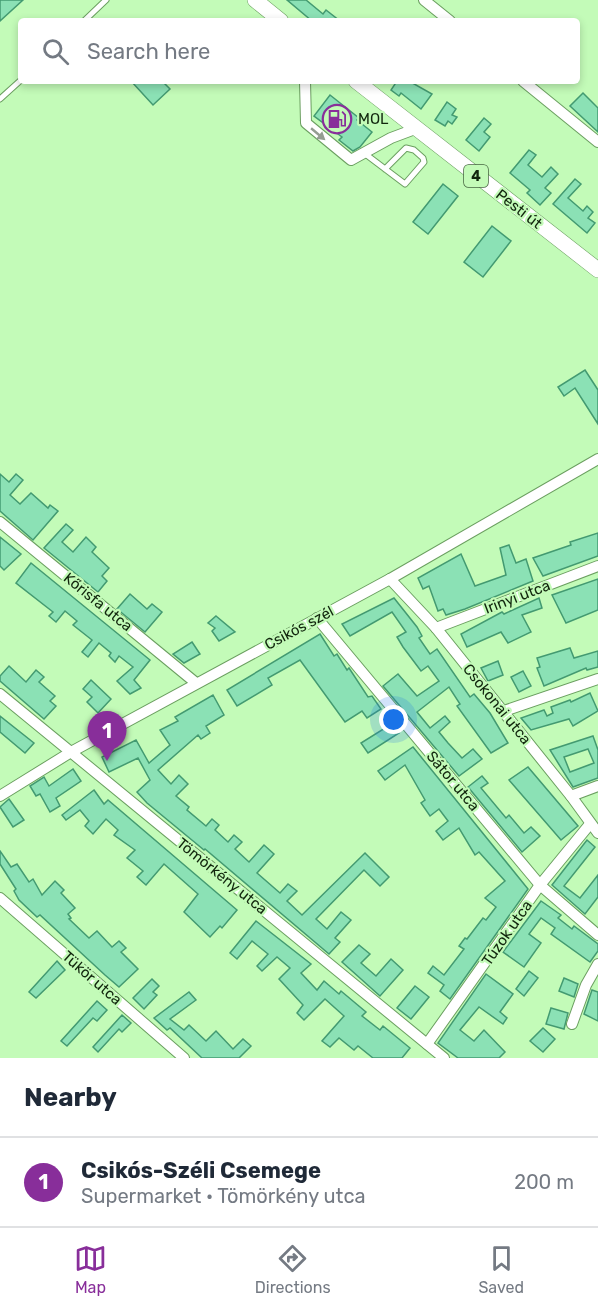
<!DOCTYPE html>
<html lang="en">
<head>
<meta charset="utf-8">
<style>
  :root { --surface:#fff; --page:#f2f2f3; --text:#1f2937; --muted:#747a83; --line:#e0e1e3; --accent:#882e9a }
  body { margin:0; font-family:Rubik,sans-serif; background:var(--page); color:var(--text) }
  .you { position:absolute; left:394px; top:720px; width:21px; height:21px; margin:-15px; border:4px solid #fff; border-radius:50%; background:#1a73e8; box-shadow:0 0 0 9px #1a73e833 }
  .badge { display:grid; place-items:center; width:39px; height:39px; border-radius:50%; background:var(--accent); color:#fff; font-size:20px; font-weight:700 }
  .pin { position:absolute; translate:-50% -50px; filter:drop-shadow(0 2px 3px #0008) }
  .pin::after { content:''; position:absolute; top:32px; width:21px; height:18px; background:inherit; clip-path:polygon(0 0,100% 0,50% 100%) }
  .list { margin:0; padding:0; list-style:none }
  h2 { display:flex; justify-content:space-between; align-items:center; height:78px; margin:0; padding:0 24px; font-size:26px }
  h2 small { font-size:20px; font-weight:400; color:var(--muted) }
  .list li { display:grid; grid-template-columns:39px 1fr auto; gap:18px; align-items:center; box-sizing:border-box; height:90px; padding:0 24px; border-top:2px solid var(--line) }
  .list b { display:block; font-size:22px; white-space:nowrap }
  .list p { margin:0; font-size:20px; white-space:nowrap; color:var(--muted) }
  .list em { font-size:20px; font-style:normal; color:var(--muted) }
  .icon { flex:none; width:33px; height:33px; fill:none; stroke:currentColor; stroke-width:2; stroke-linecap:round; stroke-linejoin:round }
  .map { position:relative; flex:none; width:598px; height:1058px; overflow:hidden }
  .search { position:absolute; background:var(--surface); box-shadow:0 3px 9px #0003; left:18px; right:18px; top:18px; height:66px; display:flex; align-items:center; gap:15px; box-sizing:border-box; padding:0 21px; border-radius:6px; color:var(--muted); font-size:22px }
  .sheet { height:168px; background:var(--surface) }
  nav { display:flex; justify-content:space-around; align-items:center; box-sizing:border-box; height:84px; border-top:2px solid var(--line); background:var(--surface); font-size:16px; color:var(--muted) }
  nav a { display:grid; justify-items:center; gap:3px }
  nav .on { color:var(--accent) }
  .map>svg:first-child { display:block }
</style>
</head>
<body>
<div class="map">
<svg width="598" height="1058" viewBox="0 0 598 1058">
  <rect width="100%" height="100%" fill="#c3fbb8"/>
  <g fill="#8be1b5" stroke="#439a71" stroke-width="1.5" fill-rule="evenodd">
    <path d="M0 0H23L0 21Z"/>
    <path d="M287 0H306L323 14 326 10 340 21H312Z"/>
    <path d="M131 81H162L170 89 153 105Z"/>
    <path d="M397 81H409L432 94 421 109 401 93 399 96 391 90Z"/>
    <path d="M583 93 598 108V132L570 106Z"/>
    <path d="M330 95 359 118 357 120 372 132 360 147 353 151 339 140 342 137 314 116Z"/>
    <path d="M447 102 456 109 452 115 457 117 452 124 448 121 445 126 435 120Z"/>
    <path d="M484 118 491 124 484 132 490 137 479 151 466 140Z"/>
    <path d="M529 150 536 155 528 165 542 177 551 167 558 174 545 188 551 193 540 205 527 193 530 190 510 173Z"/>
    <path d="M575 179 581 184 568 198 583 211 587 206 593 212 588 218 595 223 587 233 553 204Z"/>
    <path d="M443 184 458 196 428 234 413 222Z"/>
    <path d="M492 226 511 241 483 277 464 262Z"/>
    <path d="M585 370 598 390V424L575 388 564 396 558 387Z"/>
    <path d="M0 474 9 482 16 474 23 480 10 495 20 504 31 493 48 508 50 505 58 511 33 540 0 511Z"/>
    <path d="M66 524 73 530 62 542 73 552 86 537 96 547 92 552 109 568 102 576 107 581 98 592 44 548Z"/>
    <path d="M598 533V556L543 576 533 558 571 545 570 542Z"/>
    <path d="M0 537 21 554 4 570 0 566Z"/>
    <path d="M509 545 516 563 526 559 533 581 465 609 446 615 443 609 438 611 429 586 423 589 418 578 461 554 475 586 506 575 500 548Z"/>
    <path d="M31 563 150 660 134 680 141 688 130 694 117 681 133 667 119 656 115 662 109 656 111 653 99 643 88 657 82 652 92 640 73 625 77 621 65 611 56 622 49 616 53 612 16 583Z"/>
    <path d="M598 579V610L566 623 552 595Z"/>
    <path d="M130 594 147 609 152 604 162 612 145 632 117 609Z"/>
    <path d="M394 598 417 627 422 636 419 638 430 654 437 649 470 697 474 694 490 713 508 743 491 753 457 706 460 704 449 687 417 712 430 728 445 716 450 722 439 732 448 743 462 758 473 749 482 759 459 776 383 686 398 674 417 696 439 681 428 666 421 671 403 647 397 637 406 632 392 612 350 636 342 624Z"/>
    <path d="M539 598 542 608 522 615 531 632 508 643 501 632 467 647 461 634 502 612 504 614Z"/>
    <path d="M216 616 235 632 219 641 212 631 215 628 208 623Z"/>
    <path d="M320 634 334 656 337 654 347 670 349 668 368 697 372 696 381 709 367 718 362 711 345 722 300 660 268 678 272 685 237 706 227 690Z"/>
    <path d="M192 642 200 654 184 663 173 654Z"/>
    <path d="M570 648 574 658 598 651V667L587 670 586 668 544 686 537 668 540 667 537 658Z"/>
    <path d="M498 661 503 675 488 681 481 668Z"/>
    <path d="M9 666 26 682 36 670 44 677 39 682 55 696 50 701 56 706 44 719 0 681V676Z"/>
    <path d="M523 671 531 686 519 692 511 677Z"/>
    <path d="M91 680 111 699 98 713 87 702 92 697 83 689Z"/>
    <path d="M590 693 598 711 573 726 569 719 531 730 521 718 544 710 547 716 553 713 551 707 570 700 571 702Z"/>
    <path d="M213 695 224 715 206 726 210 733 201 739 198 735 158 770 171 784 179 775 188 784 176 796 189 807 187 810 206 826 212 819 219 825 215 830 228 842 234 835 242 842 235 849 249 862 264 845 274 854 257 873 280 893 288 884 297 891 287 901 302 915 365 853 389 877 380 886 364 870 316 919 327 929 341 912 351 920 335 938 340 942 329 954 205 849 204 850 147 803 137 792 150 780 138 758 109 772 102 757 136 740 149 763 170 745 160 730 178 721 175 717Z"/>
    <path d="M0 716 34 743 25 753 0 732Z"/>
    <path d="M393 723 399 733 368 753 361 743Z"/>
    <path d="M593 736 598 750V778L573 787 550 750ZM588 749 594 763 570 772 564 757Z"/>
    <path d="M413 747 528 889 450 999 440 991 444 985 428 973 433 966 444 975 464 949 459 946 465 938 467 939 483 918 486 920 496 907 485 898 505 881 479 852 475 855 459 828 443 840 436 831 448 821 439 809 430 816 421 803 425 800 405 765 385 780 378 771Z"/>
    <path d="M528 767 578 826 561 840 509 780Z"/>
    <path d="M73 769 81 781 56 798 60 806 50 812 40 794 36 796 30 786 44 777 49 786Z"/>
    <path d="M482 776 488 783 481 788 506 818 509 815 524 833 531 827 540 836 522 852 468 787Z"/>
    <path d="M94 790 104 804 108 800 237 910 222 928 220 926 210 937 184 912 198 894 164 864 146 885 137 877 143 871 127 858 135 850 114 835 118 830 106 819 93 834 85 826 89 821 80 810 66 820 62 815Z"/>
    <path d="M9 799 24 820 13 827 0 807Z"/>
    <path d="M587 840 595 847 564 886 580 898 598 875V897L585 914 552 885Z"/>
    <path d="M0 851 11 867 17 864 29 882 33 879 42 895 55 881 64 890 61 893 75 908 68 914 71 918 69 919 89 938 97 931 112 947 119 941 126 948 121 952 138 969 119 987 105 975 40 915 37 917 19 900 14 891 16 889 0 864Z"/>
    <path d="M541 901 561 915 558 918 572 929 574 926 598 944V951L590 962 551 934 555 928 541 918 529 934 541 943 524 967 503 952Z"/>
    <path d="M256 921 311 964 301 973 317 990 324 981 339 994 341 991 366 1012 362 1016 380 1030 383 1026 410 1048 402 1058H373L358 1046 354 1050 339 1038 330 1047 322 1041 344 1016 325 999 304 1020 297 1013 303 1005 279 979 290 968 277 957 262 971 257 966 268 954 252 941 237 959 230 953Z"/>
    <path d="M359 945 370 954 361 963 376 976 391 959 403 970 380 996 342 962Z"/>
    <path d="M57 961 65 970 36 998 29 992Z"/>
    <path d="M529 971 538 978 524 996 516 989Z"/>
    <path d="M486 974 513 994 500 1012 507 1018 503 1024 479 1007 460 1030 474 1041 484 1030 505 1052 499 1058H458L438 1043Z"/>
    <path d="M564 978 578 984 574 997 559 991Z"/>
    <path d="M152 979 159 986 153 992 157 995 144 1009 133 998Z"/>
    <path d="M415 986 429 997 411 1019 397 1008Z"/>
    <path d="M592 990 598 992V1021L584 1014Z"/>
    <path d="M189 992 196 1000 170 1019 184 1030 189 1025 206 1041 216 1031 233 1049 243 1039 251 1046 239 1058H202L170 1028 167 1030 154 1018Z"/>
    <path d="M97 1001 107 1010 97 1021 93 1018 67 1046 61 1041Z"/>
    <path d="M551 1008 568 1013 564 1029 546 1024Z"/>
    <path d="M122 1015 131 1023 122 1032 119 1029 98 1052 93 1047Z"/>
    <path d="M543 1028 555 1039 543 1052 530 1041Z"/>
  </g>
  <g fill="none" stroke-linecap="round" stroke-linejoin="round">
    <g stroke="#6b9f60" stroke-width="7">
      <g id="service">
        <path d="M84 21 106 0"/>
        <path d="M0 99 21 80"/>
        <path d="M364 153 405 184 424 162 423 158 414 150 406 148 385 169"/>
      </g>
    </g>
    <g stroke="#6b9f60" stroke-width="12">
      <g id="minor">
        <path d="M424 0 450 21"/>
        <path d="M305 81 306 123 351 160 391 138 415 129"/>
        <path d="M523 81 598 142"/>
        <path d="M0 522 196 683"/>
        <path d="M390 579 436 628 571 796 598 833"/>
        <path d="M317 618 540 885 598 935"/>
        <path d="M436 628 598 566"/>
        <path d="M0 694 444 1058"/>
        <path d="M504 711 598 679"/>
        <path d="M0 796 71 752 390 579 598 459"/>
        <path d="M571 796 598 786"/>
        <path d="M0 898 184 1058"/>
        <path d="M572 1024 586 985 598 964"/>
        <path d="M427 1044 540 885 590 824"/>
      </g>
    </g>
    <g stroke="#6b9f60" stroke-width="16">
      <g id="primary">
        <path d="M255 0 281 21"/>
        <path d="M356 81 598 270"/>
      </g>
    </g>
    <use href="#service" stroke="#fff" stroke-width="5"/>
    <use href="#minor" stroke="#fff" stroke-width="10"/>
    <use href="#primary" stroke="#fff" stroke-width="15"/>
  </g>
  <defs><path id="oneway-solid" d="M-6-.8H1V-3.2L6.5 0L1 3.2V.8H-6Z" transform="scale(1.5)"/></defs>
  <use fill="#949d92" href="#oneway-solid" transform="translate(318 134) rotate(40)"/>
  <defs>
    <g id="fuel-ring" transform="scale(1.5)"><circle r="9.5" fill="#c3fbb8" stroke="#882e9a" stroke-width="1.5"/><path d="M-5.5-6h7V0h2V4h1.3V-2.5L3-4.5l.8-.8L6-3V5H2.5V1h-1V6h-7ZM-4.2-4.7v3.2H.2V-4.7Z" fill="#882e9a"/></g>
  </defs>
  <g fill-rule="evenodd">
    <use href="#fuel-ring" x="337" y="119"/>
  </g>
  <g text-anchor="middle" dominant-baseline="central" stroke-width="4.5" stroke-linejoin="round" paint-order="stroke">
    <rect fill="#c3fbb8" stroke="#466640" stroke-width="1.5" x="464" y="165" width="24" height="22" rx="4.5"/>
    <g font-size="14" font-weight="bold" fill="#11260d">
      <text x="476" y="176">4</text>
    </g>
    <g font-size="15" fill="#11260d" stroke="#c3fbb8" text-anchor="start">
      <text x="358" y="119">MOL</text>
    </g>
    <g font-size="15" fill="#11260d" stroke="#c3fbb8">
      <text transform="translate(519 209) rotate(38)">Pesti út</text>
      <text transform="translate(517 597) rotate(-21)">Irinyi utca</text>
      <text transform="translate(98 602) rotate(39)">Kőrisfa utca</text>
      <text transform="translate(299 628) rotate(-28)">Csikós szél</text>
      <text transform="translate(497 704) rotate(51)">Csokonai utca</text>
      <text transform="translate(453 781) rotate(50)">Sátor utca</text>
      <text transform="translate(222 876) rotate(39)">Tömörkény utca</text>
      <text transform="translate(507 933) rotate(-55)">Túzok utca</text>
      <text transform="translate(92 978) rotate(41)">Tükör utca</text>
    </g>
  </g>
</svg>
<div class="you"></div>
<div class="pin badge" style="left:107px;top:761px">1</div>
<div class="search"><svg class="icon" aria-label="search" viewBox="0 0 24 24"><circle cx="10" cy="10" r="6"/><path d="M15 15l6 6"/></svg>Search here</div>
</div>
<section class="sheet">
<h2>Nearby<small></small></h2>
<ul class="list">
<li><span class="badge">1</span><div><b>Csikós-Széli Csemege</b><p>Supermarket · Tömörkény utca</p></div><em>200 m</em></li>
</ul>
</section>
<nav>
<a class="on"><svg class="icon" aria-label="map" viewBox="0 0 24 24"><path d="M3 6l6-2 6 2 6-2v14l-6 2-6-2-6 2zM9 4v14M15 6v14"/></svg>Map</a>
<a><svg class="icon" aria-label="directions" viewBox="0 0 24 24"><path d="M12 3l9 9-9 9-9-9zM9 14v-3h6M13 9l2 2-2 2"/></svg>Directions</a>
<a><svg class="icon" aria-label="saved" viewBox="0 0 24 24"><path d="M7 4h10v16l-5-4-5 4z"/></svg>Saved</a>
</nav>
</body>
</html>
